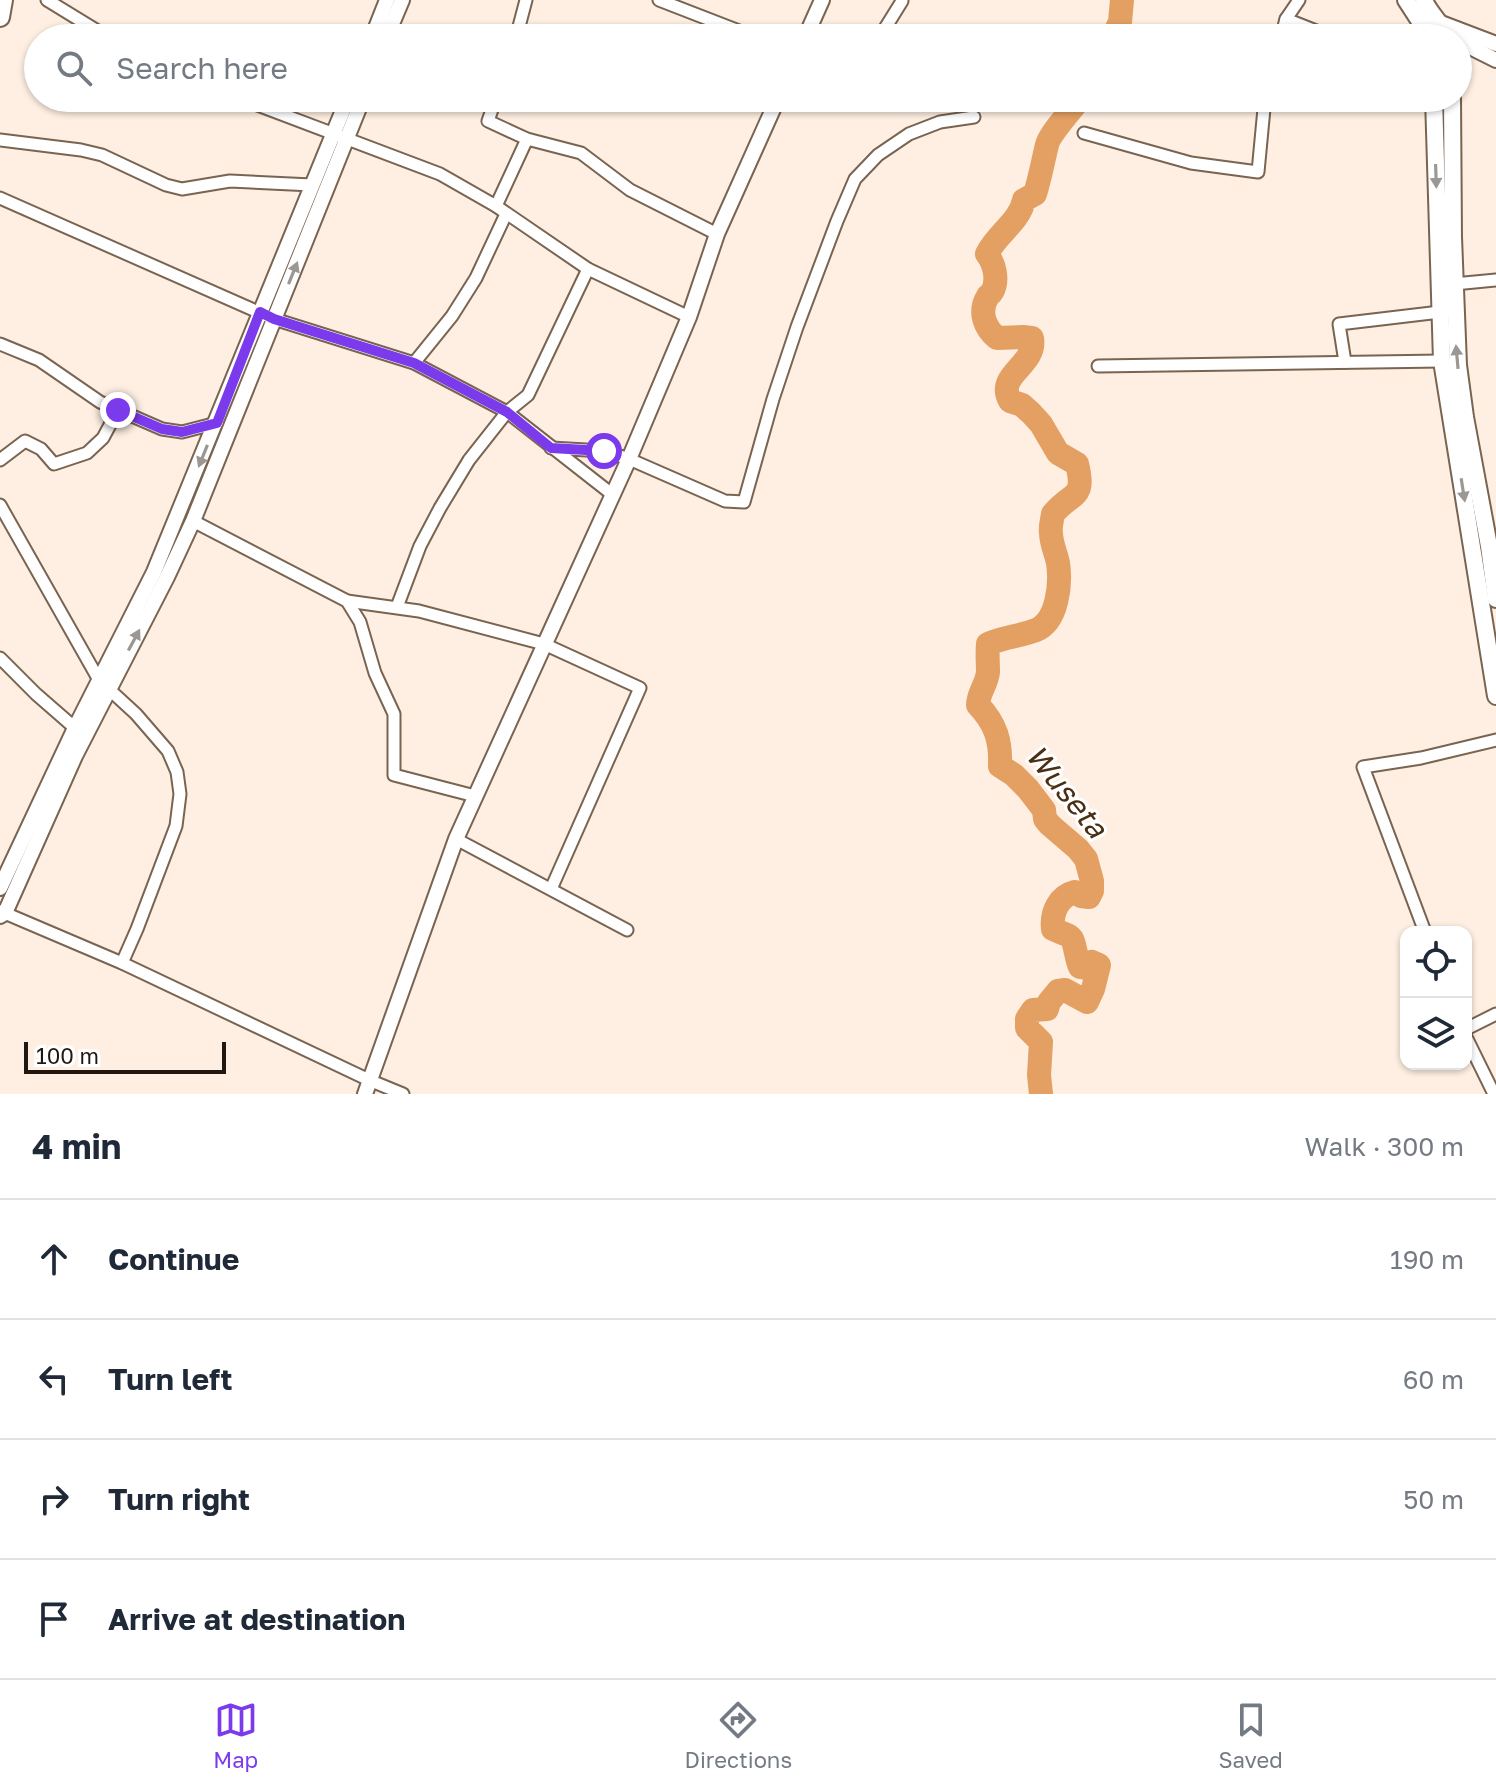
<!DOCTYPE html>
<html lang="en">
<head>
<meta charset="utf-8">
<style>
  :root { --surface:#fff; --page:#f6f6f7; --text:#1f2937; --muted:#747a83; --line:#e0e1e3; --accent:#7c3aed }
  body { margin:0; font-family:"Golos Text",sans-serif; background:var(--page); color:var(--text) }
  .controls { position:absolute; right:24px; bottom:24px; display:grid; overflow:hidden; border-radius:16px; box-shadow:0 2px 6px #0004 }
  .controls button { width:72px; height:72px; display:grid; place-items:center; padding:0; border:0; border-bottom:2px solid var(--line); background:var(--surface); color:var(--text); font:40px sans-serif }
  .scale { position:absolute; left:24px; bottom:20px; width:202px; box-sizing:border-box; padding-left:8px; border:4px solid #201810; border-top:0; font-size:22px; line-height:28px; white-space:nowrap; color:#201810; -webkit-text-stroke:6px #fff; paint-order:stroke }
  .stop { position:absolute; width:24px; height:24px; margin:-18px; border:6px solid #7c3aed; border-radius:50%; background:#fff }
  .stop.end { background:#7c3aed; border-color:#fff; box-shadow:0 2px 8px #0008 }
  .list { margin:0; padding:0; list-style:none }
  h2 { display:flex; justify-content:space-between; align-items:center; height:104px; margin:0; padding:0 32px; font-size:34px }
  h2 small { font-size:26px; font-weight:400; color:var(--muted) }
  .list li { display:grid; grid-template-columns:52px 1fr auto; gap:24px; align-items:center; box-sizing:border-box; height:120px; padding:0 32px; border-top:2px solid var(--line) }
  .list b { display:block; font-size:30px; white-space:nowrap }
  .list em { font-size:26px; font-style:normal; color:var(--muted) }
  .icon { flex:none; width:44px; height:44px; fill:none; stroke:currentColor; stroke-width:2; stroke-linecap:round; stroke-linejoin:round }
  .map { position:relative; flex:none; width:1496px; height:1094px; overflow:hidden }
  .search { position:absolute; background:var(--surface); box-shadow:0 2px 6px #0004; left:24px; right:24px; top:24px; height:88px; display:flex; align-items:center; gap:20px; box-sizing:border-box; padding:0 28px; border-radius:44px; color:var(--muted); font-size:30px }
  .sheet { height:584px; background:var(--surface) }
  nav { display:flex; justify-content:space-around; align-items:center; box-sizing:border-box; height:112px; border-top:2px solid var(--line); background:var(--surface); font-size:22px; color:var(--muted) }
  nav a { display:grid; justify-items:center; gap:4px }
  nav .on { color:var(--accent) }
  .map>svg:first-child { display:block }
</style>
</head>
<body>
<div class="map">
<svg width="1496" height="1094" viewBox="0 0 1496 1094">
  <rect width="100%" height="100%" fill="#feefe2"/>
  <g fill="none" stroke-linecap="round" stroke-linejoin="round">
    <g stroke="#e3a062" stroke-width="24">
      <path d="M1112 38 1120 22 1122 0"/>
      <path d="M1041 1094 1039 1075 1041 1042 1027 1028V1019L1033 1010 1047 1009 1049 1002 1058 991 1065 990 1087 1002 1093 989 1099 965 1092 962 1086 968 1080 967C1076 959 1075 943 1072 939 1069 934 1058 932 1053 929 1051 912 1059 896 1075 892L1081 896 1089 897 1092 891V881L1086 859 1078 849 1050 825 1045 819 1044 810 1028 789 1014 775 1000 766C1001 741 996 724 978 705 978 693 987 684 988 672 988 662 987 654 988 644 1004 637 1021 636 1036 630 1058 621 1061 583 1058 563 1056 553 1051 543 1051 533 1050 527 1052 520 1053 514 1072 491 1086 500 1077 464L1058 453 1041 424 1031 413 1022 405 1010 401C995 374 1037 366 1032 338L1023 337 997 338C985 328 978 312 988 296 989 295 991 294 992 292 999 280 994 263 987 254 997 233 1019 223 1024 200L1035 194C1040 178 1043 161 1047 145 1049 134 1073 109 1080 98"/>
    </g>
    <g stroke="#796451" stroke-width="15">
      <g id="minor">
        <path d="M47 0 109 38"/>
        <path d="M659 0 757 38"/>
        <path d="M1286 19 1334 38"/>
        <path d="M516 38 526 0"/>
        <path d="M879 38 902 1"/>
        <path d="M1281 38 1286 19 1299 0"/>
        <path d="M239 98 440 174 496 206 588 269 689 317"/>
        <path d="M496 98 488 121 527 139 581 153 630 190 717 234"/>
        <path d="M1084 133 1191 163 1258 172 1265 98"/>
        <path d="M0 140 81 150 102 155 166 185 182 189 230 181 312 185"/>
        <path d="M0 198 274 319 414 363 507 412 613 495"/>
        <path d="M496 206 527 139"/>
        <path d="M1454 284 1496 280"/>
        <path d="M0 344 39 360 100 402 162 429 182 432 217 423"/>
        <path d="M1345 362 1339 324 1440 312"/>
        <path d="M414 363 452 316 476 278 506 214"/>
        <path d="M1098 366 1442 361"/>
        <path d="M551 448 604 451 629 459 725 501 744 502 773 399 797 327 837 221 855 179 878 155 909 134 940 122 974 117"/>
        <path d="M0 460 25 441 41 449 54 464 87 453 103 438 118 410"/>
        <path d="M0 505 99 680 136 714 168 751 177 772 180 794 176 826 137 929 122 963"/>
        <path d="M193 521 347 601 360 622 375 673 394 714V775L475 796"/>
        <path d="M347 601 419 611 544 644 640 688 551 889"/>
        <path d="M397 607 420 546 440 508 469 460 507 412 528 395 588 269"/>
        <path d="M0 658 36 694 75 728"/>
        <path d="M456 839 627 930"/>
        <path d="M0 911 122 963 369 1080 403 1094"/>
        <path d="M1425 932 1363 767 1421 758 1496 740"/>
        <path d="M1466 1029 1496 1014"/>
        <path d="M1466 1037 1494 1094"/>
      </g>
    </g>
    <g stroke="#796451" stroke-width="18">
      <g id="tertiary">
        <path d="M1432 24 1441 23 1496 44"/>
        <path d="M372 38 387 0"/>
        <path d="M386 38 402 0"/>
        <path d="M805 38 822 0"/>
        <path d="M1458 41 1496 60"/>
        <path d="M0 888 75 728 154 572 348 98"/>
        <path d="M0 916 5 913 75 756 167 577 193 521 363 98"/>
        <path d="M365 1094 456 839 629 459 689 317 717 234 778 98"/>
      </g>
    </g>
    <g stroke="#796451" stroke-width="20">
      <g id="secondary">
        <path d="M1406 0 1419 20 1427 38"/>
        <path d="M1424 0C1430 15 1443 23 1447 38"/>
        <path d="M1434 98 1442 361 1496 696"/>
        <path d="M1452 98 1453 237 1458 365 1465 417 1489 546 1496 599"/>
      </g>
    </g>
    <g stroke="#796451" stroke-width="22">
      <path id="trunk" d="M0 17 3 0"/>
    </g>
    <use href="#minor" stroke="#fff" stroke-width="11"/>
    <use href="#tertiary" stroke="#fff" stroke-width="14"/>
    <use href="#secondary" stroke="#fff" stroke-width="16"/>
    <use href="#trunk" stroke="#fff" stroke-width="18"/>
  </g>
  <defs><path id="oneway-solid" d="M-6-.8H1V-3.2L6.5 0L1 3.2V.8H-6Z" transform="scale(2)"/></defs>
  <g fill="#9b9793">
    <use href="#oneway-solid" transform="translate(1436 176) rotate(88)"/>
    <use href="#oneway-solid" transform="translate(293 273) rotate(-68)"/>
    <use href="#oneway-solid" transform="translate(1457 357) rotate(-95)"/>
    <use href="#oneway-solid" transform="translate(203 456) rotate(112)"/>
    <use href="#oneway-solid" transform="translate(1463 490) rotate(81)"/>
    <use href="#oneway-solid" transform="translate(134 640) rotate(-62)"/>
  </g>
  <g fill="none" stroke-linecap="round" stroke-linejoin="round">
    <path stroke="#7c3aed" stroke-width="10" d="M118 410 162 429 182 432 217 423 260 312 274 319 414 363 507 412 551 448 604 451"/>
  </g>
  <g text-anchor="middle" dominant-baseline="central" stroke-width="6" stroke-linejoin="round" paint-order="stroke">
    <g font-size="30" font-style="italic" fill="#4a2f14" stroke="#fff">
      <text transform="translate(1067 791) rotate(51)">Wuseta</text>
    </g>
  </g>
</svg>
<div class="controls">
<button><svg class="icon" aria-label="locate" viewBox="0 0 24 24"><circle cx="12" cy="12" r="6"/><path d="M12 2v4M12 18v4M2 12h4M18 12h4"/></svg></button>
<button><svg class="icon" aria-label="layers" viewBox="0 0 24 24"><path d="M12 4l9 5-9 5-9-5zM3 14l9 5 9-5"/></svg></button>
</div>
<div class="scale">100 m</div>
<div class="stop" style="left:604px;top:451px"></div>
<div class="stop end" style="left:118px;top:410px"></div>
<div class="search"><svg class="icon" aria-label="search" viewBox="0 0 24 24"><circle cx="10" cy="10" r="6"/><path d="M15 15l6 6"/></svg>Search here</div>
</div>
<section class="sheet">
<h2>4 min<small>Walk · 300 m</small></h2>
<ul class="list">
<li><svg class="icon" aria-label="ahead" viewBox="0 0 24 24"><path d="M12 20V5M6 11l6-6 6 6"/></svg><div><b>Continue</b></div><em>190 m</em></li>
<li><svg class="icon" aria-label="left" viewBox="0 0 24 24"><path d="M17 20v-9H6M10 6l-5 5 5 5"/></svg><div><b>Turn left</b></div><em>60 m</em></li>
<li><svg class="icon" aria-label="right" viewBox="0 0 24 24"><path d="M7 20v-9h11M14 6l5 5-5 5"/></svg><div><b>Turn right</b></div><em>50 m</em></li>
<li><svg class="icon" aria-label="arrive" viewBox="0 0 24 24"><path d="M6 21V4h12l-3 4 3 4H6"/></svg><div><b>Arrive at destination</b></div></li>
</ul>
</section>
<nav>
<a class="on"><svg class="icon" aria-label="map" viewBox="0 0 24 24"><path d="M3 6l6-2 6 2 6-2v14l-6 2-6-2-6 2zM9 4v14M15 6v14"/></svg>Map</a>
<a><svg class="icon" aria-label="directions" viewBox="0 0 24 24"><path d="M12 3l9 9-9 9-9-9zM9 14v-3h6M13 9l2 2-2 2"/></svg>Directions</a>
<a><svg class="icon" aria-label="saved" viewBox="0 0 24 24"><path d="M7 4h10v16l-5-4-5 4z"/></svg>Saved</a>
</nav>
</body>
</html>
